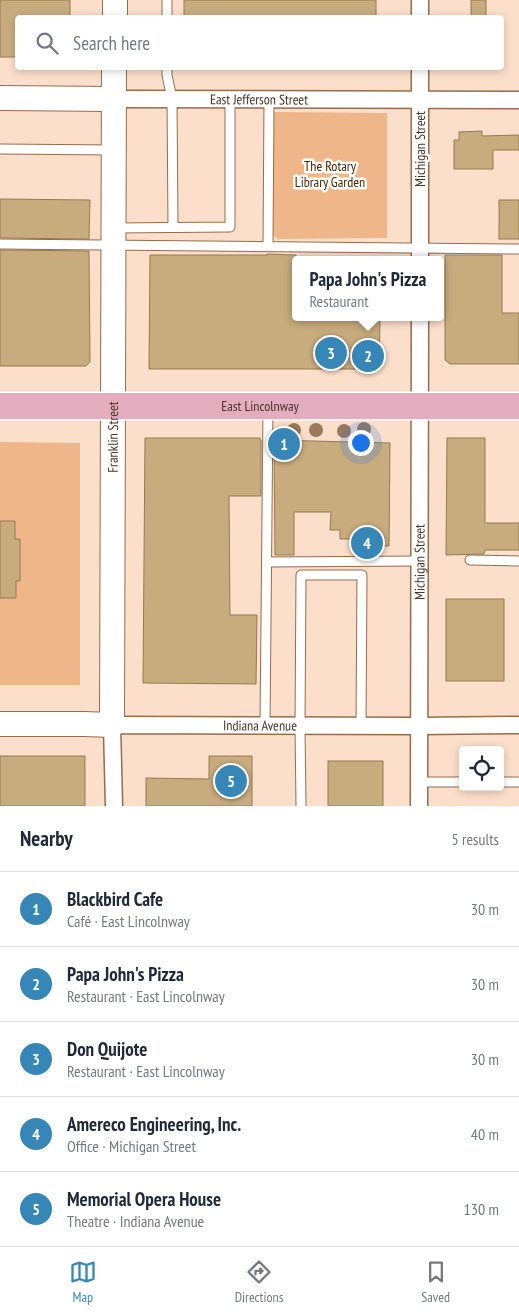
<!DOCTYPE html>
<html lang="en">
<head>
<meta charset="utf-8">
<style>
  :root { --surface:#fff; --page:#f6f6f7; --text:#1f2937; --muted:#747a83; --line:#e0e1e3; --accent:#3687b8 }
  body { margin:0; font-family:"PT Sans Narrow",sans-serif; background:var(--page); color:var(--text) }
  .controls { position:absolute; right:15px; bottom:15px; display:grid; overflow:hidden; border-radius:5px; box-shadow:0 2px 8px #0003 }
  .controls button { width:45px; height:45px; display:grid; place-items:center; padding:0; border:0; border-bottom:1px solid var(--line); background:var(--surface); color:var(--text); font:25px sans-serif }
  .you { position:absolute; left:360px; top:442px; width:18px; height:18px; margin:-12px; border:4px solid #fff; border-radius:50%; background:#1a73e8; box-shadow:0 0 0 8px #1a73e833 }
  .badge { display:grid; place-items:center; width:32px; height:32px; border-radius:50%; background:var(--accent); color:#fff; font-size:16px; font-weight:700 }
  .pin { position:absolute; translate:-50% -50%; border:2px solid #fff; box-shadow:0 1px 5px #0006 }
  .popup { position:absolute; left:292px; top:256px; width:152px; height:65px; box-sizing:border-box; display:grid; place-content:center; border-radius:5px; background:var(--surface); filter:drop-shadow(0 1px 4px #0005); font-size:16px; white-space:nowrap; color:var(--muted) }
  .popup b { font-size:19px; color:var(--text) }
  .popup::after { content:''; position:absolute; left:50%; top:100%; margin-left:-10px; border:10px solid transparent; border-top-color:var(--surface) }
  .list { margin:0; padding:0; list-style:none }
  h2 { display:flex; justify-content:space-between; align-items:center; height:65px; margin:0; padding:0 20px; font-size:21px }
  h2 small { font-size:16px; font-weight:400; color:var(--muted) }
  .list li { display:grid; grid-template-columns:32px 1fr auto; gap:15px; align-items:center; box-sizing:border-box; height:75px; padding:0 20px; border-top:1px solid var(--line) }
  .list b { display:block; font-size:19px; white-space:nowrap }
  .list p { margin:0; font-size:16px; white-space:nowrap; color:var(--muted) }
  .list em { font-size:16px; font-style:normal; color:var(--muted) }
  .icon { flex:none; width:28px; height:28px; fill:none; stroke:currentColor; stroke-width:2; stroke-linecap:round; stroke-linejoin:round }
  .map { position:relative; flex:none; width:519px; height:806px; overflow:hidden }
  .search { position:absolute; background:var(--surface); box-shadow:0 2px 8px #0003; left:15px; right:15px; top:15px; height:55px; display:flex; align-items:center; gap:12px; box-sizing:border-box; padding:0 18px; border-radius:5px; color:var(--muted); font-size:19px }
  .sheet { height:440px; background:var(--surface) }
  nav { display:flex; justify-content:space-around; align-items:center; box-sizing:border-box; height:70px; border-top:1px solid var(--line); background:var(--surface); font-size:14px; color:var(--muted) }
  nav a { display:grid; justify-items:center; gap:2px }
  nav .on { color:var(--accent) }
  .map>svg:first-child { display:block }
</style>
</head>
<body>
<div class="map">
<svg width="519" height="806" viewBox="0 0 519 806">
  <rect width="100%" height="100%" fill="#fbdfca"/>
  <g fill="#efb689">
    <path d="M272 112 387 113V238L278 239 272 234Z"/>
    <path d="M0 442 80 443V685H0Z"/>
  </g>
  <g fill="#c8ac7e" stroke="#967b4f">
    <path d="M0 0H70V18H18V57H0Z"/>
    <rect x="184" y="0" width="192" height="18"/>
    <rect x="471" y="0" width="15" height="18"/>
    <path d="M482 131V136L519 135V150H493V169H454V140H459V132Z"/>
    <path d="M0 199 90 200 89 239 0 238Z"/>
    <rect x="499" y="200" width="20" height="39"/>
    <path d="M0 250 89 251 90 362 86 366H0Z"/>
    <path d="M267 254 296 255V317H380L379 369H149L150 255H267Z"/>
    <path d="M445 255H502V313H519V364H450L445 360Z"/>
    <path d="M145 438H260V440H261V496H229L230 615H257L256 684 143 683Z"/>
    <path d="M447 438H485V523H519V550H485L484 554 446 555Z"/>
    <path d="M274 440 390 443 389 546H351V539H340V530H330L331 512H294V555H275Z"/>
    <path d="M0 521H15V539H20V581H16V598H0Z"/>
    <rect x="446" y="599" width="58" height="82"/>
    <rect x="0" y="756" width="85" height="50"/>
    <path d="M209 756H252V806H146V778L209 779Z"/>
    <rect x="328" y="761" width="55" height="45"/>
  </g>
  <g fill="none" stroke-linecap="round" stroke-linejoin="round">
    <g stroke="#956c4c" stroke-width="11">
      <g id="lane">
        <path d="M167 18V0"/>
        <path d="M167 68V75L172 99 173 227"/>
        <path d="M0 149 114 150"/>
        <path d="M114 228 230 227V99"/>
        <path d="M0 244 519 249"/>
        <path d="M268 246 269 99"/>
        <path d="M470 560 519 561"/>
        <path d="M267 562 419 561"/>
        <path d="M265 726 268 408"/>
        <path d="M419 782H463"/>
        <path d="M500 782H519"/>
        <path d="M301 806 300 726 301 575H362L361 726"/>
      </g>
    </g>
    <g stroke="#956c4c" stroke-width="19">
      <g id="street">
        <path d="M420 18V0"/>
        <path id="s1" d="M114 99 519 100"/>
        <path d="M420 260V68"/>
        <path id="s2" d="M114 806 112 725 419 726 519 725"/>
        <path id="s3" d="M419 806 420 317"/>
      </g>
    </g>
    <g stroke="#956c4c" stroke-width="26">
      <g id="secondary">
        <path d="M115 18V0"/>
        <path d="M0 98 114 99"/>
        <path id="s4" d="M0 724H84L112 725 114 68"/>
      </g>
    </g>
    <g stroke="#fff" stroke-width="29">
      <g id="primary">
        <path id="s5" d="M0 406H519"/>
      </g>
    </g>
    <use href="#lane" stroke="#fff" stroke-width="9"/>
    <use href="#street" stroke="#fff" stroke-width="16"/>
    <use href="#secondary" stroke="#fff" stroke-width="24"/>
    <use href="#primary" stroke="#e3adbf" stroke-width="26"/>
  </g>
  <g fill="#9a795b">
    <circle cx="364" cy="429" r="7"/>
    <circle cx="294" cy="430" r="7"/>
    <circle cx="316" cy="430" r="7"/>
    <circle cx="344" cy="431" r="7"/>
  </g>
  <g text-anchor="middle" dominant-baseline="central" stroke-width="5" stroke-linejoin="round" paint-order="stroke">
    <g font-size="14" fill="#473527" stroke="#fff">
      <text stroke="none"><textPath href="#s1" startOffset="145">East Jefferson Street</textPath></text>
      <text transform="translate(420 149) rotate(-90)">Michigan Street</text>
      <text stroke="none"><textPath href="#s5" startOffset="260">East Lincolnway</textPath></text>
      <text stroke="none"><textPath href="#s4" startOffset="400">Franklin Street</textPath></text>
      <text stroke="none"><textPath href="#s3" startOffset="244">Michigan Street</textPath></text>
      <text stroke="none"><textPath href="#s2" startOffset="229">Indiana Avenue</textPath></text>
    </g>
    <g font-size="14" fill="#4a2601" stroke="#fff">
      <text x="330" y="166">The Rotary<tspan x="330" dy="16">Library Garden</tspan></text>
    </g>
  </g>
</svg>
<div class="controls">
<button><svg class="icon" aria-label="locate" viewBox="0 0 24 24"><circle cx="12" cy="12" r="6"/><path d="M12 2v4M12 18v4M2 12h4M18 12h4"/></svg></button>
</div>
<div class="you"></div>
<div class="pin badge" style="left:284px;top:444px">1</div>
<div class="pin badge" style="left:368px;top:356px">2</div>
<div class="popup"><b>Papa John's Pizza</b>Restaurant</div>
<div class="pin badge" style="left:331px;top:353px">3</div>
<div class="pin badge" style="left:367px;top:543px">4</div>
<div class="pin badge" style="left:231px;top:781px">5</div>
<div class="search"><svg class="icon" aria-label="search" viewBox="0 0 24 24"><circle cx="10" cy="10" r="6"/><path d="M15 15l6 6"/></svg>Search here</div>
</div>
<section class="sheet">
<h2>Nearby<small>5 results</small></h2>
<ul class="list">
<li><span class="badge">1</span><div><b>Blackbird Cafe</b><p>Café · East Lincolnway</p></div><em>30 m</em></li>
<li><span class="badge">2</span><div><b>Papa John's Pizza</b><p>Restaurant · East Lincolnway</p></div><em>30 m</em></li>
<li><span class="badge">3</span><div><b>Don Quijote</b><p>Restaurant · East Lincolnway</p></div><em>30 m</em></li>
<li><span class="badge">4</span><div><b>Amereco Engineering, Inc.</b><p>Office · Michigan Street</p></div><em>40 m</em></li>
<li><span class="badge">5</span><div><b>Memorial Opera House</b><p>Theatre · Indiana Avenue</p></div><em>130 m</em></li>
</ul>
</section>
<nav>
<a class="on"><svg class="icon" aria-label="map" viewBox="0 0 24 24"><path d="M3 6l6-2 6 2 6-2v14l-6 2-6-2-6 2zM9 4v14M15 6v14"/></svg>Map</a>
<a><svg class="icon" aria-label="directions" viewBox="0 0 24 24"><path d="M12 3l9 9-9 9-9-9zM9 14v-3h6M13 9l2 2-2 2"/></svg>Directions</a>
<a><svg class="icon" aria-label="saved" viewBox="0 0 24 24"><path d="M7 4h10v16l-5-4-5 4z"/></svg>Saved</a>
</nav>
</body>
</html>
